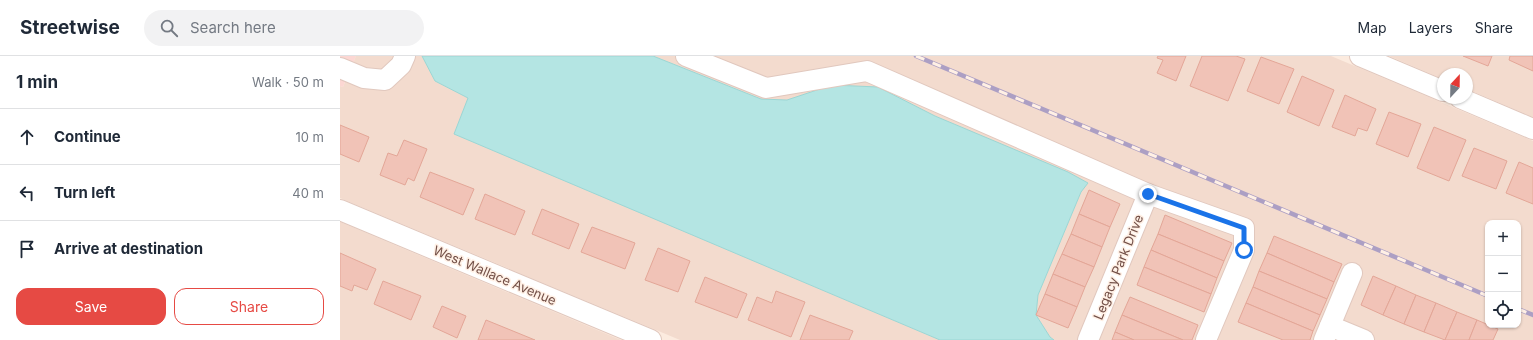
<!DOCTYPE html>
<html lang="en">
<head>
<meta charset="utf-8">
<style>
  :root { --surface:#fff; --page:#f2f2f3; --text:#1f2937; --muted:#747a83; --line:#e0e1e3; --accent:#e64a44 }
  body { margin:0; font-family:Inter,sans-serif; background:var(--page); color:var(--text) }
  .controls { position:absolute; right:12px; bottom:12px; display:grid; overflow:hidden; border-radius:8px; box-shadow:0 1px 3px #0004 }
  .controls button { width:36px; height:36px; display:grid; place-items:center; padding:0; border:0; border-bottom:1px solid var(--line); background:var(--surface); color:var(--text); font:20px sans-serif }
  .compass { position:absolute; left:1097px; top:12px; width:36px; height:36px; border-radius:50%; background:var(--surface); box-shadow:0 1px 3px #0004; rotate:22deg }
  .stop { position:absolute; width:12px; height:12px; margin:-9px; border:3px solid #1a73e8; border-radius:50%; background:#fff }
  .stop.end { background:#1a73e8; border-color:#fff; box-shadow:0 1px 4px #0008 }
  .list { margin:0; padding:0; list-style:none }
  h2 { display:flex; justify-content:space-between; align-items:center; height:52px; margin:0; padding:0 16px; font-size:17px }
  h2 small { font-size:13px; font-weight:400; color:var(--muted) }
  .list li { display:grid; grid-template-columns:26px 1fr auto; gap:12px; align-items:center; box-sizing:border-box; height:56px; padding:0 16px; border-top:1px solid var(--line) }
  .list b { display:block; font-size:15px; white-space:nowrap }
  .list em { font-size:13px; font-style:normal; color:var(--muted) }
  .actions { display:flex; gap:8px; padding:12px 16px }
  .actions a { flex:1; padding:9px 0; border:1px solid var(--accent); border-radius:12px; text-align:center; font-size:14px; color:var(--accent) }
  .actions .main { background:var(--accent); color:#fff }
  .icon { flex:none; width:22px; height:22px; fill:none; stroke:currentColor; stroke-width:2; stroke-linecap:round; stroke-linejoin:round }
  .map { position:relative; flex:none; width:1193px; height:284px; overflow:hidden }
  header { display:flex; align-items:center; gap:24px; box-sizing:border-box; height:56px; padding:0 20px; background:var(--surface); border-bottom:1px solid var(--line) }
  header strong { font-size:19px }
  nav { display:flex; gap:22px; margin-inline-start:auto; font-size:14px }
  .search { width:280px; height:36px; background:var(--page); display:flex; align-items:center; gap:10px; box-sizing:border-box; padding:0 14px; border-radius:22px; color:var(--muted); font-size:15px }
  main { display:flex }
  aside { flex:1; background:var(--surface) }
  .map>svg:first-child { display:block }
</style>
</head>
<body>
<header>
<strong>Streetwise</strong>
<div class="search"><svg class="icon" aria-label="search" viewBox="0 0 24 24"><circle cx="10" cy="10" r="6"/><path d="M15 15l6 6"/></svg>Search here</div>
<nav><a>Map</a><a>Layers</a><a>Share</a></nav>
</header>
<main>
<aside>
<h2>1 min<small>Walk · 50 m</small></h2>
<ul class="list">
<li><svg class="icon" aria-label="ahead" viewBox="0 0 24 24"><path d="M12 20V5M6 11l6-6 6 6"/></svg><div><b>Continue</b></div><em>10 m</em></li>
<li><svg class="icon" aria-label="left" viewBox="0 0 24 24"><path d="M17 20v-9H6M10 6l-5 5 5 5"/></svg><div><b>Turn left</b></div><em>40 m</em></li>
<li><svg class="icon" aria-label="arrive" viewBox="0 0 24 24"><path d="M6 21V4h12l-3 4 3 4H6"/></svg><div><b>Arrive at destination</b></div></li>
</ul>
<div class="actions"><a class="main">Save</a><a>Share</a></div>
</aside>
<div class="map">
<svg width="1193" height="284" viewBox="0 0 1193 284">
  <rect width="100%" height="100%" fill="#fcebdf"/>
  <g fill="#f3dbce" fill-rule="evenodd">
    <path d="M16 0H82L95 25 128 42 115 78 600 284H340L0 142V30L3 31Z"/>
    <path d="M313 0H991L1193 85V284H714L710 281 696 259 698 239 741 136 748 127 595 60 538 31 492 29 447 44 421 43ZM1148 167H1178V269H1148Z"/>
    <path d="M1049 0H1193V61L1127 33V18H1103V23Z"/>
    <path d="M0 166 281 284H0Z"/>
  </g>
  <path fill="#fcd7d3" d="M0 0H16L3 31 0 30Z"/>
  <path fill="#b4e5e3" stroke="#9bd6d4" d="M82 0H313L421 43 447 44 492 29 538 31 595 60 728 116 748 127 741 136 698 239 696 259 710 281 714 284H600L114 78 128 42 95 25Z"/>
  <g fill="#f1c3b7" stroke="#e3a697">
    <path d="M818 0H846L836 25 817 17 823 4 817 2Z"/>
    <path d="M862 0H896L905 3 888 45 850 30Z"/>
    <path d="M1123 0H1152L1148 10Z"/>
    <path d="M1170 0H1193V15L1169 4Z"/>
    <path d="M921 1 954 13 939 48 907 35Z"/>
    <path d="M962 20 994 34 979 70 947 56Z"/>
    <path d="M1005 39 1036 53 1027 75 1018 72 1015 80 992 71Z"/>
    <path d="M1049 56 1081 68 1068 101 1036 88Z"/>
    <path d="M0 69 29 81 19 106 0 98Z"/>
    <path d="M1094 71 1126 84 1109 125 1077 112Z"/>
    <path d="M64 84 87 93 74 125 68 122 65 129 40 119 48 97 57 100Z"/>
    <path d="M1134 92 1167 105 1156 133 1122 120Z"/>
    <path d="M1179 106 1193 112V148L1166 137Z"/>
    <path d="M90 116 134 133 123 159 80 141Z"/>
    <path d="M749 134 780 148 770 171 739 158Z"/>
    <path d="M145 138 185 155 175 179 135 163Z"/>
    <path d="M202 153 239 168 229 193 192 178Z"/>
    <path d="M739 158 770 171 762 191 731 178Z"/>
    <path d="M825 159 892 187 884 205 818 178Z"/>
    <path d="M252 171 295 187 285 213 241 196Z"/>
    <path d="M731 178 762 191 754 211 722 198Z"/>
    <path d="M818 178 884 205 877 222 811 194Z"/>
    <path d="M934 180 1002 208 994 226 927 197Z"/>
    <path d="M318 192 350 205 338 236 305 224Z"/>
    <path d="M811 194 877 222 871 238 804 211Z"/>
    <path d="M0 197 36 213 27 234 14 229 12 235 0 230Z"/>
    <path d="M927 197 994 226 987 243 919 215Z"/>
    <path d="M722 198 754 211 745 231 713 218Z"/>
    <path d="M804 211 871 238 864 256 797 229Z"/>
    <path d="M919 215 987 243 980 259 913 231Z"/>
    <path d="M713 218 745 231 737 251 705 238Z"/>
    <path d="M1033 220 1056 230 1043 259 1021 249Z"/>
    <path d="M365 221 407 238 397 262 355 246Z"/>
    <path d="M43 225 81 240 71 264 34 248Z"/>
    <path d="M1056 230 1076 239 1064 268 1043 259Z"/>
    <path d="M913 231 980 259 973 275 906 247Z"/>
    <path d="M436 235 465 246 451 281 408 264 417 241 432 247Z"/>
    <path d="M705 238 737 251 728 272 696 259Z"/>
    <path d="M1076 239 1096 247 1084 276 1064 268Z"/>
    <path d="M790 241 858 269 852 284H843L782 259Z"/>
    <path d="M906 247 973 275 970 284H943L898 266Z"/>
    <path d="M1096 247 1117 256 1105 284 1084 276Z"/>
    <path d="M102 250 126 260 117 282 93 271Z"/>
    <path d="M1117 256 1137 264 1129 284H1105Z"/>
    <path d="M470 259 513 275 509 284H460Z"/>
    <path d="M782 259 843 284H794L775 276Z"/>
    <path d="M146 264 195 284H138Z"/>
    <path d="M1137 264 1158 273 1153 284H1129Z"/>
    <path d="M775 276 794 284H772Z"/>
  </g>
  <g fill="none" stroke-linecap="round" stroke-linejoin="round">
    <g stroke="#e1c8be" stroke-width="22">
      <g id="minor">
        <path d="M346 0 426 32 527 15 808 138 904 172V194L866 284"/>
        <path d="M1020 0 1103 35"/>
        <path d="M0 12 24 22 45 24 61 9 65 0"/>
        <path d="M1120 42 1193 73"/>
        <path d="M0 154 311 284"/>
        <path d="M990 270 1024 284"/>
        <path d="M748 284 808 138"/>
        <path d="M984 284 1012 217"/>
      </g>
    </g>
    <use href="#minor" stroke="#fff" stroke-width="20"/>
    <g stroke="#ac9fc4" stroke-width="4.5">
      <g id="rail">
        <path d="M576 0 1148 240"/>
        <path d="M1178 253 1193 259"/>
      </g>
    </g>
    <use href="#rail" stroke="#fff0e5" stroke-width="3" stroke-dasharray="9" stroke-linecap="butt"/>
  </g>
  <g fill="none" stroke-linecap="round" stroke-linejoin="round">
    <path stroke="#1a73e8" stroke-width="5" d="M808 138 904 172V194"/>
  </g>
  <g text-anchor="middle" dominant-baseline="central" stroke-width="3" stroke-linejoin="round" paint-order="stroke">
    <g font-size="13" fill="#724f47" stroke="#fff0e5">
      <text transform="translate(778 211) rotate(-68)">Legacy Park Drive</text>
      <text transform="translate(155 219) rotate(23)">West Wallace Avenue</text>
    </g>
  </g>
</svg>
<div class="controls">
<button>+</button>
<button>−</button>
<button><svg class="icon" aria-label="locate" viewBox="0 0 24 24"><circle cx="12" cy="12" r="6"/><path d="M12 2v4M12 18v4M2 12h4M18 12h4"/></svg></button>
</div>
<svg class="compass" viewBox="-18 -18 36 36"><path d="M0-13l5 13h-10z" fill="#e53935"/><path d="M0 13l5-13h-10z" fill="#747a83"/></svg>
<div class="stop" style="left:904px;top:194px"></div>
<div class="stop end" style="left:808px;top:138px"></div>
</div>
</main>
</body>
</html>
